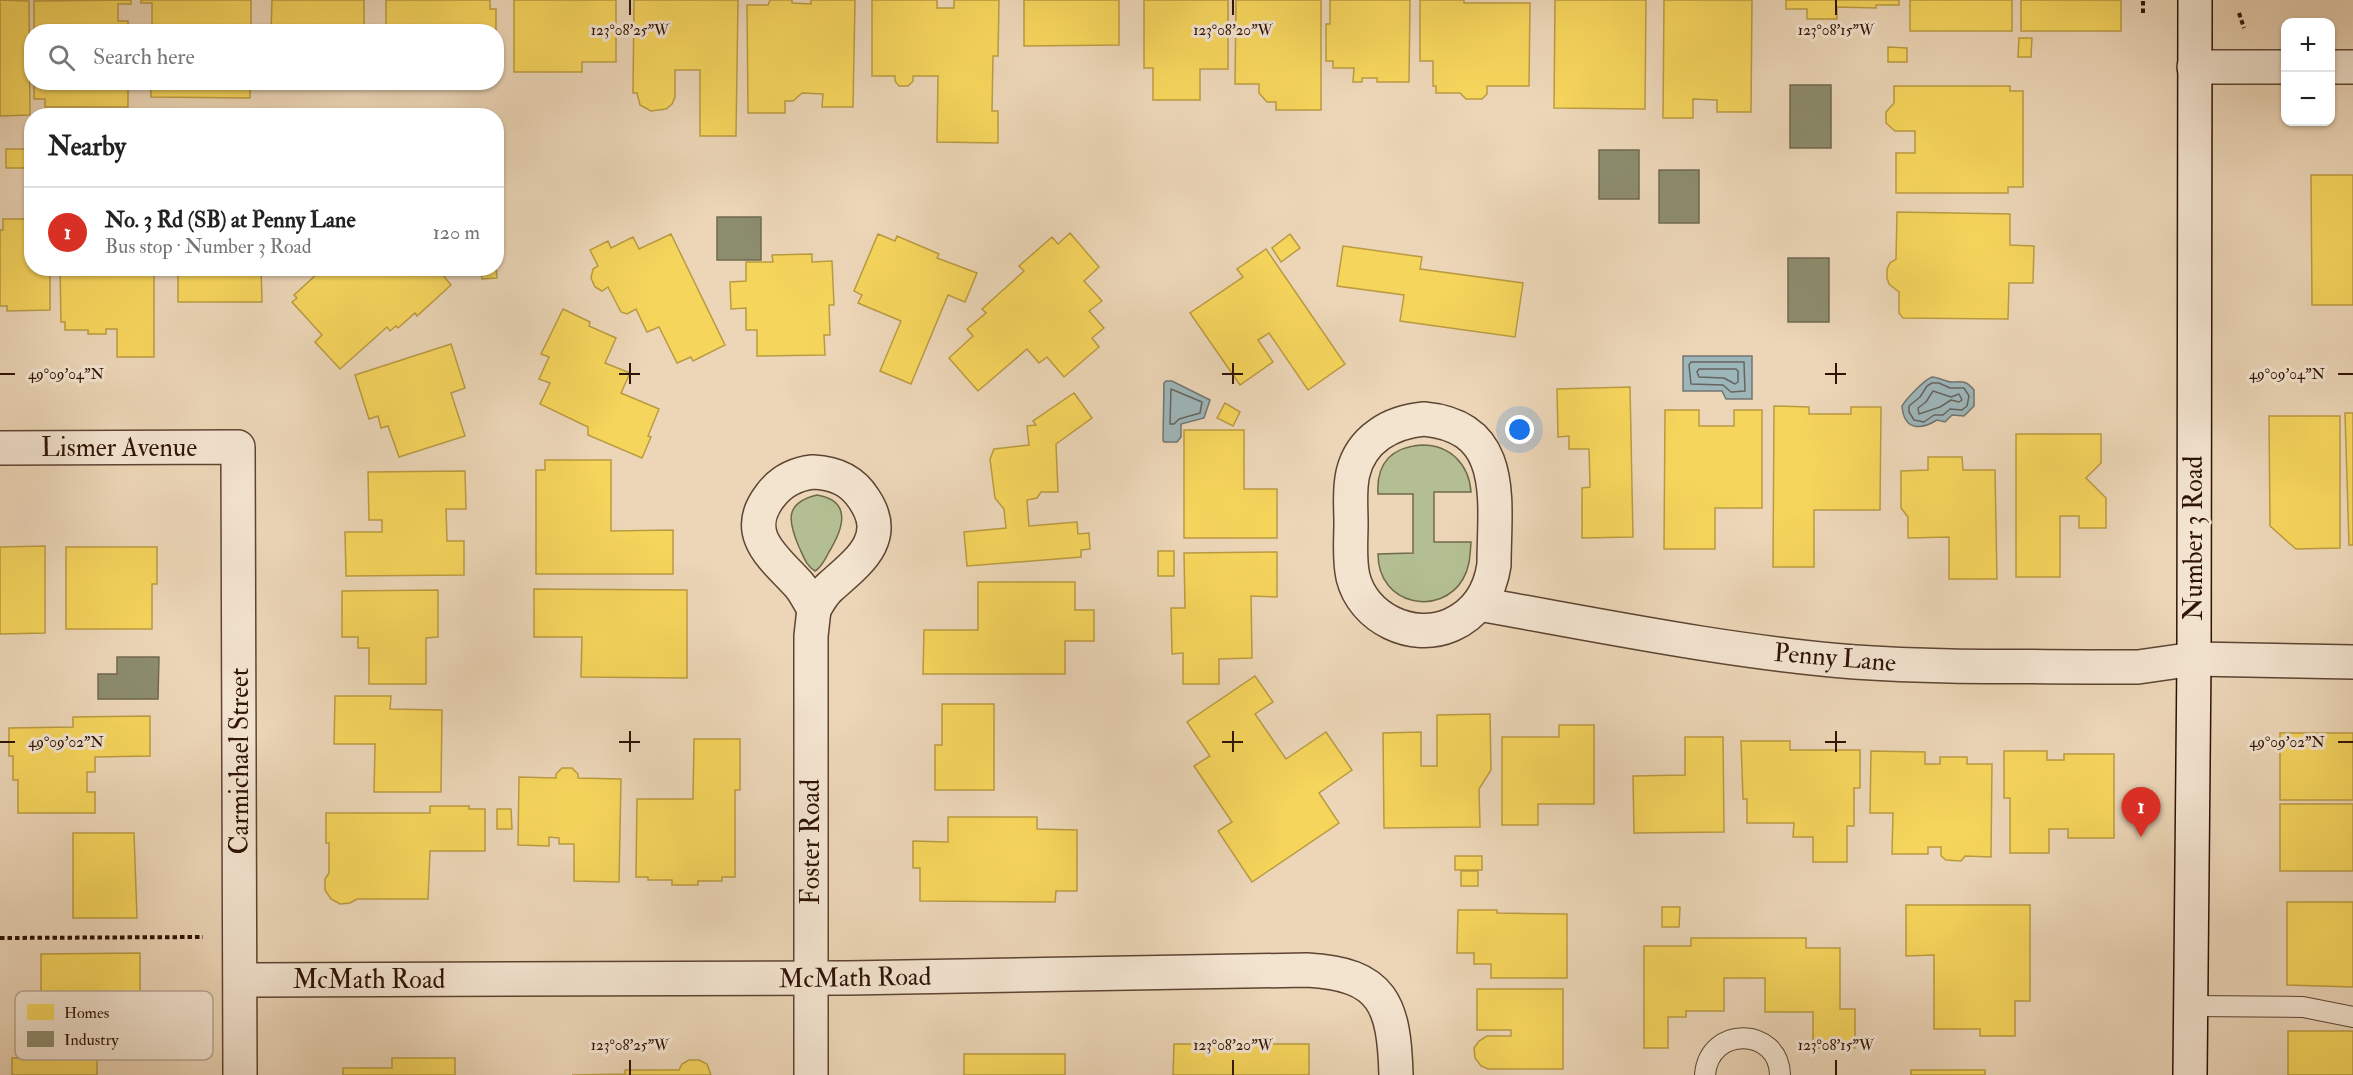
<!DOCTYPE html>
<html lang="en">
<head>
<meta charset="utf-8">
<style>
  :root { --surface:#fff; --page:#f2f2f2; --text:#222; --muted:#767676; --line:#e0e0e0; --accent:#d93025 }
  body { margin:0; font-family:"IM FELL Double Pica",serif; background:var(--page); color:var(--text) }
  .controls { position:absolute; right:18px; top:18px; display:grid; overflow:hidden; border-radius:12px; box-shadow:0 2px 4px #0004 }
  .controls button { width:54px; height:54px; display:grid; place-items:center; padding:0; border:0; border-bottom:2px solid var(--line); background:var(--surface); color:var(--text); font:30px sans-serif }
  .you { position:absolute; left:1520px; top:430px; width:21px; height:21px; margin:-15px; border:4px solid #fff; border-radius:50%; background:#1a73e8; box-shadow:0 0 0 9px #1a73e833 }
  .badge { display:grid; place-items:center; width:39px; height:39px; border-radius:50%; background:var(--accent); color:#fff; font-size:20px; font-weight:700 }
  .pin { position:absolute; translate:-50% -50px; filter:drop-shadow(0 2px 3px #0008) }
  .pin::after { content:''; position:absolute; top:32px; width:21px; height:18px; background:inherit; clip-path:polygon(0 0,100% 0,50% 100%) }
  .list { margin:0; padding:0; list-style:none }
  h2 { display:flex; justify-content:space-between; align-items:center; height:78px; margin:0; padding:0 24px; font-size:26px }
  h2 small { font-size:20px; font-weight:400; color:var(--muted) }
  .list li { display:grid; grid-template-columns:39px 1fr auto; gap:18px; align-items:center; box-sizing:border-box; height:90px; padding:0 24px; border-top:2px solid var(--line) }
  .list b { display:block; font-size:22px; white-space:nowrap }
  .list p { margin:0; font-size:20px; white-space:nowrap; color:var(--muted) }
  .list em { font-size:20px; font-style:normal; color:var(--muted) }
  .icon { flex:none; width:33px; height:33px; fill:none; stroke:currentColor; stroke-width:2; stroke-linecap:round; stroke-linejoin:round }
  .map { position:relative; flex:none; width:2353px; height:1075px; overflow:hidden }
  .search { position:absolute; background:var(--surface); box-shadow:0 2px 4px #0004; left:24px; top:24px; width:480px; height:66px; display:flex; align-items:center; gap:15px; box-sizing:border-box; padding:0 21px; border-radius:24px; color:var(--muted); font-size:22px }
  .panel { position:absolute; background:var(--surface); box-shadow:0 2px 4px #0004; left:24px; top:108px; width:480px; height:168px; border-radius:24px }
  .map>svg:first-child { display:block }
</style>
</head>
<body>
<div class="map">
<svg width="2353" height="1075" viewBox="0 0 2353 1075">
  <rect width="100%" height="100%" fill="#ecd6b7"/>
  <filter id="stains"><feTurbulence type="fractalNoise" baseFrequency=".00333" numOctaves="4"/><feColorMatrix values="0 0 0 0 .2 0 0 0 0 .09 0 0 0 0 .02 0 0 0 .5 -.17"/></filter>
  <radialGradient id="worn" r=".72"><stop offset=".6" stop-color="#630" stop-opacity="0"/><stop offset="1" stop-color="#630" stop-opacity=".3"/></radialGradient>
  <g fill="#b3bf92" stroke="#70694c" stroke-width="1.5">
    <path d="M1422 445C1450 445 1469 464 1471 492H1434V542H1471C1470 555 1470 567 1463 579 1441 617 1378 606 1378 554L1413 553V494H1378C1376 463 1392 447 1422 445Z"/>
    <path d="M817 495C853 501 843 529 829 552 825 559 822 567 815 571 806 566 803 555 799 547 788 521 784 503 817 495Z"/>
  </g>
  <g fill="#9db6b9" stroke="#717571" stroke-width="1.5">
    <path d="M1683 356H1752V399H1726L1722 391H1683Z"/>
    <path d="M1932 377C1939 377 1945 382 1952 382 1963 382 1966 380 1974 390V406L1964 416 1952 415 1945 422 1937 420C1921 430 1904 431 1902 406 1906 399 1924 380 1932 377Z"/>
    <path d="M1166 381H1172L1210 400 1204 418 1181 424V437L1177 442H1164L1163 440 1164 383Z"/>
  </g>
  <g fill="#f6d55c" stroke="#ba9b42" stroke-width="1.5">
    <path d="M0 0 29 1 30 115 0 116Z"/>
    <path d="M131 0V4H118V21H128V32H34V1Z"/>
    <path d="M141 0H251V32H152V3H141Z"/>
    <path d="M272 0H364V32H271Z"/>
    <path d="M386 0H490V9H496V32H386Z"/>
    <path d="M514 0H616V62H582V72H514Z"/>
    <path d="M634 0H738L736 136H700V70H675V97L672 104 666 109 651 111 640 105 637 93H633Z"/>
    <path d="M770 0H792V3L811 4V0H855L853 107H822L823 94 802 93 793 101H785V113H748L747 5H768Z"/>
    <path d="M872 0H937V8H954V0H999L998 56H993L992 111H998V143L937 142 938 76H913V81L908 86H899L895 81V76H872Z"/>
    <path d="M1024 0H1119V45L1024 46Z"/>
    <path d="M1144 0H1228V69H1200V100H1153V68H1144Z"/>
    <path d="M1236 0H1321V110H1276V102H1267L1259 93V84H1235Z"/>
    <path d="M1330 0H1410L1409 82H1377V78H1362V82H1353L1354 68H1333V61H1326V24H1330Z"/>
    <path d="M1420 0H1464V3H1530L1529 86H1487V94L1482 99H1466L1460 93H1436V86H1433V61H1420Z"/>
    <path d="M1555 0H1646L1645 109 1554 108Z"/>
    <path d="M1664 0H1752L1751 112H1717V100L1693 99V118H1663Z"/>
    <path d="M1786 0H1899V5H1876V8L1837 7V19H1807V9H1786Z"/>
    <rect x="1910" y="0" width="102" height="31"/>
    <rect x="2021" y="0" width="100" height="31"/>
    <path d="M2019 38H2032L2031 57H2018Z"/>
    <path d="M1888 47 1907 48V62H1888Z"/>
    <path d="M34 82H128V107H45V99H34Z"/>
    <path d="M151 82H250V98L151 97Z"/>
    <rect x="386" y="82" width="56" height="2"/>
    <path d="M1894 86H2010V91H2023V187H2008V193H1896V153H1915V131H1895L1886 123V112L1894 103Z"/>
    <rect x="6" y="149" width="25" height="19"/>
    <path d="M2311 175H2353V305H2312Z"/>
    <path d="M1897 212 2010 214V245L2034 246 2033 283H2009L2008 319 1903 318 1899 313V292L1889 284 1887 278V269L1890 263 1896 259Z"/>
    <path d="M3 219H32V268H50V310L7 311V306H0V230H3Z"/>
    <path d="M1070 233 1099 267 1084 281 1102 301 1089 311 1104 328 1092 338 1099 347 1064 377 1047 357 1039 363 1027 349 978 391 949 358 973 336 967 329 986 313 982 309 1024 271 1019 266 1052 237 1058 244Z"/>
    <path d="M671 234 725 345 693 361 691 357 677 363 659 327 647 332 636 309 627 314 621 312 608 287 602 291 595 287 591 278 593 269 598 266 590 250 608 241 611 248 633 237 639 249Z"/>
    <path d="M878 234 895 241 897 236 939 254 937 258 977 273 965 302 948 295 911 384 880 371 901 321 858 303 862 295 854 291Z"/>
    <path d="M1290 234 1300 248 1281 262 1272 248Z"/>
    <path d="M1343 246 1422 257 1420 269 1523 283 1515 337 1400 321 1404 295 1337 286Z"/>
    <path d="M1266 249 1345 364 1308 390 1269 333 1258 340 1273 362 1240 385 1190 313 1243 277 1237 269Z"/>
    <path d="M812 254V262L832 261 834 305H829L830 335H824L825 355 757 356V330H746V308L731 309 730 282 746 281V262H773L772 255Z"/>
    <path d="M60 268H154V357H117V329H106V334H88V330H65V322H61Z"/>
    <path d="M178 268H261L262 302H178Z"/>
    <path d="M315 268H410L413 271 416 268H437L451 285 417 316 415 313 398 328 396 326 390 331 387 327 340 369 315 342 322 335 292 302 297 298 294 295 318 273Z"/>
    <path d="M481 268H496L497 278 482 279Z"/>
    <path d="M563 309 590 322 589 326 616 338 605 363 630 373 621 393 659 409 648 436 651 437 642 458 588 435V427L540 404 550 383 539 379 549 357 541 354Z"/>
    <path d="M451 344 465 388 451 393 465 436 399 457 388 426 381 428 378 416 369 419 355 375Z"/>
    <path d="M1630 387 1633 537 1582 538V488L1590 487 1589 449H1569V436L1558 437 1557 389Z"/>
    <path d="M1074 393 1092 418 1056 444 1058 492H1041L1037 498 1027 500 1029 526 1077 522 1078 534 1089 533 1090 549 1081 550V557L967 566 964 532 1006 528 1004 509 995 498 990 459 994 449 1029 445 1027 426 1036 425 1033 421Z"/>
    <path d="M1225 403 1240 412 1233 426 1217 418Z"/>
    <path d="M1774 406 1809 407V414H1851V407H1881L1880 510H1814V567H1773Z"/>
    <path d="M1665 410H1699V426H1734V410H1762V508H1715V549H1664Z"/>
    <path d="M2345 413H2353V545H2349Z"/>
    <path d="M2269 416H2340V548L2296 549 2270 526Z"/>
    <path d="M1184 430H1244V489H1277V538H1184Z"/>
    <path d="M2016 434H2101V463L2086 478 2106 498V528H2079V516H2060V577H2016Z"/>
    <path d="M1928 457H1962L1963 470H1995L1997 579H1949V537L1908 538V517L1901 508V471L1928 470Z"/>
    <path d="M545 460H611V531L673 530V574H536V470H545Z"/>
    <path d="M465 471 466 509H446L447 541H464V575L346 576 345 532H382V520H369L368 472Z"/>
    <path d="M45 546V633L0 634V547Z"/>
    <path d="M66 547H157V584H152V629H66Z"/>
    <rect x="1158" y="551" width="16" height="25"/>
    <path d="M1277 552V597L1251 596 1252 658 1219 659V684H1183V653L1172 654 1171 608H1185L1184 553Z"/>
    <path d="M978 582H1075V610H1094V641H1065V674H923L924 630H978Z"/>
    <path d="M534 589 687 590V678L581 677 582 637H534Z"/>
    <path d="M438 590V637L426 638V684H369V648H358V637H342V591Z"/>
    <path d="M1255 676 1273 702 1255 714 1286 759 1326 732 1352 770 1319 793 1339 823 1252 882 1218 831 1232 822 1194 766 1210 756 1187 722Z"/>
    <path d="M335 696H391L390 709 442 710 441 792H374L375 744H334Z"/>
    <path d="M942 704H994V790H935V745H942Z"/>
    <path d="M1490 714 1491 770 1479 789 1480 827 1384 828 1383 733 1421 732V766H1437V715Z"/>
    <path d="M150 716V756L95 757V772H87V792H95V813H18V780H13V756H9V728L73 727V717Z"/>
    <path d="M1559 725H1594V804H1538V825H1502V737H1559Z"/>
    <rect x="2280" y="733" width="73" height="67"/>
    <path d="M1685 737H1723L1724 832 1634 833 1633 776 1685 775Z"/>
    <path d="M694 739H740V790H735V877H722V881H698V885H672V880H648V877H636L637 799H693Z"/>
    <path d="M1741 741H1790V750H1860V788H1854V826H1847V862H1813V837H1793L1794 823H1747V799H1743Z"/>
    <path d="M1871 751 1925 752V764H1940V757H1967V764H1992L1991 857 1965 856 1961 861 1946 860 1941 856V847H1928V854H1892L1893 813H1870Z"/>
    <path d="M2004 751H2047V760H2064V754H2114V838H2068V829H2049V853H2010V798H2004Z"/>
    <path d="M562 768H572L578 774V778L621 779 619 882 574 881V844H559V838L549 837V846L518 845 519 777 556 778V774Z"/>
    <rect x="2280" y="804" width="73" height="67"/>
    <path d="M430 806H469V809H485V851H430L428 899H357L350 903 340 904 331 899 325 890V879L329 873V843H326V813H430Z"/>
    <path d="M497 809H511L512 829H497Z"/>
    <path d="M948 817H1037V829L1077 830V891H1056L1055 902 920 901V868H913V841L948 842Z"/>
    <path d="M73 833H134L137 918H73Z"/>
    <rect x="1455" y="856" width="27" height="14"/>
    <rect x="1461" y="871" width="17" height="15"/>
    <path d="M2287 902H2353V987L2287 985Z"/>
    <path d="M1906 905H2030V1001H2015V1036H1980V1029H1934V955L1906 956Z"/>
    <path d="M1662 907H1680L1679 927H1662Z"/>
    <path d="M1458 910H1497V913L1567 914V978H1491V964H1474V953H1457Z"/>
    <path d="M1691 938H1806V948H1840V1009H1855V1048H1813V1012H1765V978H1724V1011H1686V1017H1668V1048H1644V946H1691Z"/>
    <path d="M140 953V995H107V1013H95V1050H41V954Z"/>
    <path d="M1477 989H1563V1069H1488L1481 1066 1475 1058 1474 1048 1479 1041 1487 1036H1511V1030H1477Z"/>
    <rect x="2288" y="1031" width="65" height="44"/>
    <path d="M1174 1044H1309V1075H1173Z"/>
    <rect x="964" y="1054" width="101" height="21"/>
    <rect x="12" y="1058" width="85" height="17"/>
    <path d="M392 1058H455V1075H343V1068H392Z"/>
    <path d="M689 1060H699L707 1064 711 1075H572L625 1074V1070H679L682 1064Z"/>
    <rect x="1911" y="1070" width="74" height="5"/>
  </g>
  <g fill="#8c8c6e" stroke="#70684f" stroke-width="1.5">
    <rect x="1790" y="85" width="41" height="63"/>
    <rect x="1599" y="150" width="40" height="49"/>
    <rect x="1659" y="170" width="40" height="53"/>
    <rect x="717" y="217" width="44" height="43"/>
    <rect x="1788" y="258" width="41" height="64"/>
    <path d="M117 657H159L158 699H98V674H117Z"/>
  </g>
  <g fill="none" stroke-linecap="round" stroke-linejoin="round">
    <g stroke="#666460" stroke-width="1.5">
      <path d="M1691 362H1744L1745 391 1731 392 1723 385 1691 384 1689 365Z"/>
      <path d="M1699 369H1736L1738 371V382L1735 384 1724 378 1699 377 1697 372Z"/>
      <path d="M1932 383H1939L1950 388H1964L1969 396 1967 406 1962 410 1950 409 1943 415H1934L1924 422 1914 420 1909 412V406L1920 397 1927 386Z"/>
      <path d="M1171 389 1202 402 1200 413 1179 419 1174 424H1170Z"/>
      <path d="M1933 391 1951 397 1959 394 1962 400 1959 402 1951 400 1940 407 1919 414 1918 408 1926 402Z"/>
    </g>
    <g stroke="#5e4432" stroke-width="22">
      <g id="lane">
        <path d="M2190 1006 2303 1007 2353 1017"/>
        <path d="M1705 1075C1709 1025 1779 1027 1780 1075"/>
      </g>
    </g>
    <g stroke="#5e4432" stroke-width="36">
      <g id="street">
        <path d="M2194 67H2286"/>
        <path d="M2330 67H2353"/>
        <path d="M1424 419C1509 427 1494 502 1494 565 1490 592 1476 614 1451 625 1412 642 1363 618 1353 577 1349 560 1351 541 1351 523 1351 506 1349 489 1353 473 1361 439 1391 422 1424 419Z"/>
        <path d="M0 448 238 447 240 1075"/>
        <path d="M813 472C835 473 852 480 864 499 891 539 858 562 830 587 823 593 819 601 814 609 809 601 805 592 799 585 776 559 740 535 770 496 781 481 795 474 813 472Z"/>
        <path d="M1479 604C1603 626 1729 652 1855 662 1942 668 2031 666 2118 667H2138L2194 659 2353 662"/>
        <path d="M241 980 848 978 1307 970C1384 974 1394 1005 1396 1075"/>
        <path d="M811 1075V636L814 609"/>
      </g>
    </g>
    <g stroke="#2e1306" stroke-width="36">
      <path id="secondary" d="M2190 1075 2194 659 2195 0"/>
    </g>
    <g stroke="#2e1306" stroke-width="4" stroke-dasharray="4.5 3" stroke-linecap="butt">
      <path d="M2143 13V0"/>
      <path d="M2239 13 2244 28"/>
      <path d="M0 938 203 937"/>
    </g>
    <use href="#lane" stroke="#f3e4d0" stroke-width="20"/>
    <use href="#street" stroke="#f3e4d0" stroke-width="33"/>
    <use href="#secondary" stroke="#f3e4d0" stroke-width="33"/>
  </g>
  <path fill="none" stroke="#2e1306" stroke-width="2" d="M630 0V15M1233 0V15M1836 0V15M630 363V384M1233 363V384M1836 363V384M0 374H15M619 374H640M1222 374H1243M1825 374H1846M2338 374H2353M630 731V752M1233 731V752M1836 731V752M0 742H15M619 742H640M1222 742H1243M1825 742H1846M2338 742H2353M630 1060V1075M1233 1060V1075M1836 1060V1075"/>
  <g text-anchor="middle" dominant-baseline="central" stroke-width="6" stroke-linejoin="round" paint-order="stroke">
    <g font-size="26" fill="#2e1306" stroke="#f3e4d0">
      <text x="119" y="448">Lismer Avenue</text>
      <text transform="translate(2194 538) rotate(-90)">Number 3 Road</text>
      <text transform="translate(1835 658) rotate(5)">Penny Lane</text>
      <text transform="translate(240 761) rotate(-90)">Carmichael Street</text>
      <text transform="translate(811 842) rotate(-90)">Foster Road</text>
      <text transform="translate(855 978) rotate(-1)">McMath Road</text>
      <text x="369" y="980">McMath Road</text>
    </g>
  </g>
  <rect x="15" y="991" width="198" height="69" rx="9" fill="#f3e4d0" stroke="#b8a593" stroke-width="1.5"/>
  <rect x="27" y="1004" width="27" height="16" fill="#f6d55c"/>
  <rect x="27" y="1031" width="27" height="16" fill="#8c8c6e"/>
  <g font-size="16" fill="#2e1306">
    <text x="64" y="1018">Homes</text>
    <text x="64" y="1045">Industry</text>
  </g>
  <g font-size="15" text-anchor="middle" fill="#2e1306" stroke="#f3e4d0" stroke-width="6" stroke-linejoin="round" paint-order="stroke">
    <text x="630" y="35">123°08'25"W</text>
    <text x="1233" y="35">123°08'20"W</text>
    <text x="1836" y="35">123°08'15"W</text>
    <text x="66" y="379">49°09'04"N</text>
    <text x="2287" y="379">49°09'04"N</text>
    <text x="66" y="747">49°09'02"N</text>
    <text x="2287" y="747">49°09'02"N</text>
    <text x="630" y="1050">123°08'25"W</text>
    <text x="1233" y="1050">123°08'20"W</text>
    <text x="1836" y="1050">123°08'15"W</text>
  </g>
  <rect width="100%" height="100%" filter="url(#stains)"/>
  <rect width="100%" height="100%" fill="url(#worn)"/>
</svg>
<div class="controls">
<button>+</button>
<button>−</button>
</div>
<div class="you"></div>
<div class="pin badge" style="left:2141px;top:837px">1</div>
<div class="search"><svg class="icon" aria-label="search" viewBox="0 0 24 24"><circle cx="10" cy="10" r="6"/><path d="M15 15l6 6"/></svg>Search here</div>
<section class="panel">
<h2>Nearby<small></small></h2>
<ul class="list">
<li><span class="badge">1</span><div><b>No. 3 Rd (SB) at Penny Lane</b><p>Bus stop · Number 3 Road</p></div><em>120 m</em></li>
</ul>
</section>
</div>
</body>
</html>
